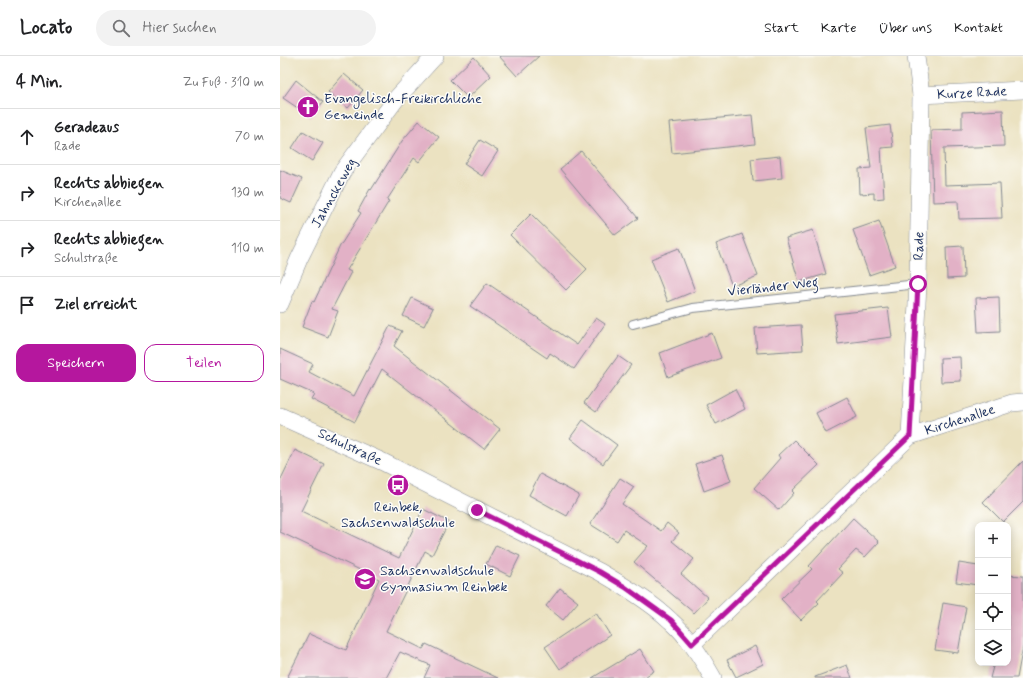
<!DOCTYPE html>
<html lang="de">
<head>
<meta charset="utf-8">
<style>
  :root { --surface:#fff; --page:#f2f2f2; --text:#202124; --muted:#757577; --line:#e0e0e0; --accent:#b5179e }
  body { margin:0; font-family:Mynerve,sans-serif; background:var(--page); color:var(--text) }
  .controls { position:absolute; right:12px; bottom:12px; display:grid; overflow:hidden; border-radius:8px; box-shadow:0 2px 10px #0003 }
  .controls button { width:36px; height:36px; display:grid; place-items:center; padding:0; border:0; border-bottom:1px solid var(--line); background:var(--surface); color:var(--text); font:20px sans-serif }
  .stop { position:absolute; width:12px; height:12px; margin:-9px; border:3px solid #b5179e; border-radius:50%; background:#fff }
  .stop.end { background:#b5179e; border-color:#fff; box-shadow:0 1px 4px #0008 }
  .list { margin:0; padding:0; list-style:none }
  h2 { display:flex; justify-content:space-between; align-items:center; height:52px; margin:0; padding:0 16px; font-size:17px }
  h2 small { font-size:13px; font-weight:400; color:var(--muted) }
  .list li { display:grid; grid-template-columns:26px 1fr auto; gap:12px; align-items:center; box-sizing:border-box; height:56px; padding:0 16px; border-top:1px solid var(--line) }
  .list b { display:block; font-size:15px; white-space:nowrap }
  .list p { margin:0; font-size:13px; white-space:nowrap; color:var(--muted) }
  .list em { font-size:13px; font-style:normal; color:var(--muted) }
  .actions { display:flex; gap:8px; padding:12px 16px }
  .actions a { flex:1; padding:9px 0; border:1px solid var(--accent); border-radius:12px; text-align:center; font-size:14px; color:var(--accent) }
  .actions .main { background:var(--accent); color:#fff }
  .icon { flex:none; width:22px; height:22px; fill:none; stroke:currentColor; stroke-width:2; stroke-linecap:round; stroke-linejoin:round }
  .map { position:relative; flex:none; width:743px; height:622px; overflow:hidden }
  header { display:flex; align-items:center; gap:24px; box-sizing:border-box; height:56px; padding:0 20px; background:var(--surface); border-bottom:1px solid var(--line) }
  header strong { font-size:19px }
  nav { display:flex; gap:22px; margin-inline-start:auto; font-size:14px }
  .search { width:280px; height:36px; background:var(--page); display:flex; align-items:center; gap:10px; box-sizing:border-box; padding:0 14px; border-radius:22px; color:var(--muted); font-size:15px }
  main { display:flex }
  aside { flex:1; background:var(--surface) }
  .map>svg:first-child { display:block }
</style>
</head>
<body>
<header>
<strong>Locato</strong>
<div class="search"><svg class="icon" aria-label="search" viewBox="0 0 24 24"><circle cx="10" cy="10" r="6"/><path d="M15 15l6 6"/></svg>Hier suchen</div>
<nav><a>Start</a><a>Karte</a><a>Über uns</a><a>Kontakt</a></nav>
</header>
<main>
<aside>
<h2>4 Min.<small>Zu Fuß · 310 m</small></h2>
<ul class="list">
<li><svg class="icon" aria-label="ahead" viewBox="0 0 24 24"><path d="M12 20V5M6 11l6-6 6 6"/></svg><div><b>Geradeaus</b><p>Rade</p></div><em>70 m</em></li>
<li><svg class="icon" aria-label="right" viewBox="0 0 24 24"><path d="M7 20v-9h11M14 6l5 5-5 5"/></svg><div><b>Rechts abbiegen</b><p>Kirchenallee</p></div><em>130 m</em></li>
<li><svg class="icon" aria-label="right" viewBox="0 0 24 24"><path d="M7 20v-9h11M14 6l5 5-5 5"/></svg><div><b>Rechts abbiegen</b><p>Schulstraße</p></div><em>110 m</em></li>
<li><svg class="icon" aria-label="arrive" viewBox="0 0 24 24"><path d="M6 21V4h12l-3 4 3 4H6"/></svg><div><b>Ziel erreicht</b></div></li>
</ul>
<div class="actions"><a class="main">Speichern</a><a>Teilen</a></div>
</aside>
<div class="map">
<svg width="743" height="622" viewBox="0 0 743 622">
  <rect width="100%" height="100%" fill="#fdfcf7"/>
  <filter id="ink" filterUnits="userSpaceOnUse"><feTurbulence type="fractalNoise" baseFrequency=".025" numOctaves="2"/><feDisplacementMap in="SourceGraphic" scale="8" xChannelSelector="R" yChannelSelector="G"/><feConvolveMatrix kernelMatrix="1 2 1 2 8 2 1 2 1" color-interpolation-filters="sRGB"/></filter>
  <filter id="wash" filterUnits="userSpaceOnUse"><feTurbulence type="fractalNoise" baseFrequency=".012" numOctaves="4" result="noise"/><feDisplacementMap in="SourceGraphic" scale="16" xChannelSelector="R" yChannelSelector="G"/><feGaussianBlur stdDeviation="0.9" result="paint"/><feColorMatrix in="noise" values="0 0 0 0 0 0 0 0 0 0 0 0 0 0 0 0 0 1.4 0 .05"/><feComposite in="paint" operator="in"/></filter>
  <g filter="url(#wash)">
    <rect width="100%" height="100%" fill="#ebe2c1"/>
    <g id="blocks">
      <g fill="#e2b1c6">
        <path d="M219 0H259L237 20Z"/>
        <path d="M194 1 211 20 188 42 170 24Z"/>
        <path d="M64 18 83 34 68 52 48 36Z"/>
        <path d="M16 24 43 46 31 61 3 42Z"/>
        <path d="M723 54 724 90 664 92 665 129 720 127 722 162 679 163 678 145 653 146 651 74 682 73V56Z"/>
        <path d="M472 59 475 88 392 97 389 67Z"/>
        <path d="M139 65 159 81 139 106 134 102 107 144 109 145 67 214 71 216 52 253 58 255 48 281 22 271 32 245 34 246 60 190 81 157 78 155 90 133 91 134 122 85Z"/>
        <path d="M610 69 613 91 601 92 604 142 594 143V137L580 138 579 113 591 112 586 72Z"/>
        <path d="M23 75 43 87 32 105 12 92Z"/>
        <path d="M200 84 218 95 202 120 184 108Z"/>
        <path d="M301 95 358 162 335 179 280 113Z"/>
        <path d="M500 100 502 122 473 125 471 103Z"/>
        <path d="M0 114 22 123 11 147 0 142Z"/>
        <path d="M251 158 307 213 286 234 230 179Z"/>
        <path d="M599 165 615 210 589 219 573 174Z"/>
        <path d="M533 174 546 218 519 226 506 182Z"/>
        <path d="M462 178 478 220 452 230 436 188Z"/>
        <path d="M683 190 684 222 667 223 666 191Z"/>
        <path d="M399 192 415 235 388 246 371 203Z"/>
        <path d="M207 227 297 289 316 262 325 268 294 313 270 297 267 302 190 250Z"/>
        <path d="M719 241 720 275 698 276 696 242Z"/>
        <path d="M132 242 153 252 144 270 123 260Z"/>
        <path d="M608 252 612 281 558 288 554 258Z"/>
        <path d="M521 269 523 294 477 297 475 272Z"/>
        <path d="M110 270 122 275 114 290 220 373 204 393 102 313 75 366 31 343 34 338 0 323V293L33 308 29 316 74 340Z"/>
        <path d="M432 277 441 302 388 321 380 297Z"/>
        <path d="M338 300 351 309 316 356 304 347Z"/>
        <path d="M680 301 681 325 661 326 660 302Z"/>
        <path d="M455 333 465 353 436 368 426 349Z"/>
        <path d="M567 341 577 361 546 377 536 357Z"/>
        <path d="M303 364 337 389 323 408 290 382Z"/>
        <path d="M514 384 539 409 512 435 514 437 499 454 474 432 500 402 498 399Z"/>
        <path d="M15 394 44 408 21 455 119 502 143 453 169 466 152 499 145 495 106 575 143 593 146 588 218 622H144L150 609 120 596 106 622H7L29 578 66 594 99 523 0 476V425Z"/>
        <path d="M442 399 451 425 424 435 415 408Z"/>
        <path d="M743 405V446L723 466 703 446Z"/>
        <path d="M260 418 299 439 287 460 249 439Z"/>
        <path d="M340 422 354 431 342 448 381 475 387 467 399 477 392 485 414 503 401 518 428 542 414 557 354 506 368 490 344 474 337 485 310 468Z"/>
        <path d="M573 462 599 486 585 501 576 494 558 513 563 517 537 545 539 547 521 564 501 543 532 513 529 510Z"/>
        <path d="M216 489 240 500 230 520 206 508Z"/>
        <path d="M679 507 698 510V529L676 526Z"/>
        <path d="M728 519 743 520V590L737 622H710L714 607H728Z"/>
        <path d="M280 532 298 546 283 564 266 550Z"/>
        <path d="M663 547 686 551 678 597 655 594Z"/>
        <path d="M316 557 330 579 280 613 265 591Z"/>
        <path d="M475 590 483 608 456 621 447 604Z"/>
        <path d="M360 593 374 615 363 622H312Z"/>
        <path d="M567 609 572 622H535V621Z"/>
      </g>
    </g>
  </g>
  <g filter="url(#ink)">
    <use href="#blocks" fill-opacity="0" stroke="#838890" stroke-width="1"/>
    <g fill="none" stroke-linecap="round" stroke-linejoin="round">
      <g stroke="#838890" stroke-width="10">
        <path id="lane" d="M353 268 413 252 638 228"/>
      </g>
      <g stroke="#838890" stroke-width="18">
        <g id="street">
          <path d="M641 39 743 34"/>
          <path d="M0 248 19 203 62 116 116 43 155 0"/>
          <path d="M0 360 103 406 320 516C344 530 371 546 391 565 409 581 421 601 433 622"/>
          <path d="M630 380 638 228 641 39 636 0"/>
          <path d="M412 588 630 380 732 347 743 346"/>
        </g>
      </g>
      <use href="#lane" stroke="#fff" stroke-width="8"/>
      <use href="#street" stroke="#fff" stroke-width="17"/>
    </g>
  </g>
  <g fill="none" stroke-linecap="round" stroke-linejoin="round" filter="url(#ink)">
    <path stroke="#b5179e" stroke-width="5" d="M197 454 320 516 345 531 391 564 412 588 630 380 638 228"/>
  </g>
  <defs>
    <g id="church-disc" transform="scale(1.15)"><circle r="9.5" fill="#b5179e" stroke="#fdfcf7"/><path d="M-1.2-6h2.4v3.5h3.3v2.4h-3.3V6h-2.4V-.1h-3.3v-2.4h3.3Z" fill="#fff"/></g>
    <g id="bus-disc" transform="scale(1.15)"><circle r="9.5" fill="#b5179e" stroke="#fdfcf7"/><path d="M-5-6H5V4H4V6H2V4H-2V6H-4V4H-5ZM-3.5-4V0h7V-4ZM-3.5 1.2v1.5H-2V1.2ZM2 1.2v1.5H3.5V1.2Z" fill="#fff"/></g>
    <g id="school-disc" transform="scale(1.15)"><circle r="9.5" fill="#b5179e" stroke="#fdfcf7"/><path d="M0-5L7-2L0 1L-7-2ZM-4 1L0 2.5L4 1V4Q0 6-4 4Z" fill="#fff"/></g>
  </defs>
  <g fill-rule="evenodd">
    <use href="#church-disc" x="28" y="51"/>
    <use href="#bus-disc" x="118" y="429"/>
    <use href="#school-disc" x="85" y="523"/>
  </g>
  <g text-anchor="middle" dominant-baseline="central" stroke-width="3" stroke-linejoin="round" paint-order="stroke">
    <g font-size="14" fill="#1b2f5e" stroke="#fdfcf7">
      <text transform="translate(692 37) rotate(-3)">Kurze Rade</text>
      <text transform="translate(54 137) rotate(-61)">Jahnckeweg</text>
      <text transform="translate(639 190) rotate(-89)">Rade</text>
      <text transform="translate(493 231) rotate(-6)">Vierländer Weg</text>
      <text transform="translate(680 364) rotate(-18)">Kirchenallee</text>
      <text transform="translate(70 391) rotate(25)">Schulstraße</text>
    </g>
    <g font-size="14" fill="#1b2f5e" stroke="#fdfcf7" text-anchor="start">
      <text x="44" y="43">Evangelisch-Freikirchliche<tspan x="44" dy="16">Gemeinde</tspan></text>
      <text x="118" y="451" text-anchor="middle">Reinbek,<tspan x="118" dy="16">Sachsenwaldschule</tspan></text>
      <text x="100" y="515">Sachsenwaldschule<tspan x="100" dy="16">Gymnasium Reinbek</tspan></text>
    </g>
  </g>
</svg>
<div class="controls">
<button>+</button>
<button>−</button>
<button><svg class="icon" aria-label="locate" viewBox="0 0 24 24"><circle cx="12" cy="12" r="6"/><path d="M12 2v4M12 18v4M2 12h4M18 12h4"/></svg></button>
<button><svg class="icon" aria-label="layers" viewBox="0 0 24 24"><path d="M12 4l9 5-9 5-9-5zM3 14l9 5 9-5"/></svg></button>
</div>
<div class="stop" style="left:638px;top:228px"></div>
<div class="stop end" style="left:197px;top:454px"></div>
</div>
</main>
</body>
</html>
